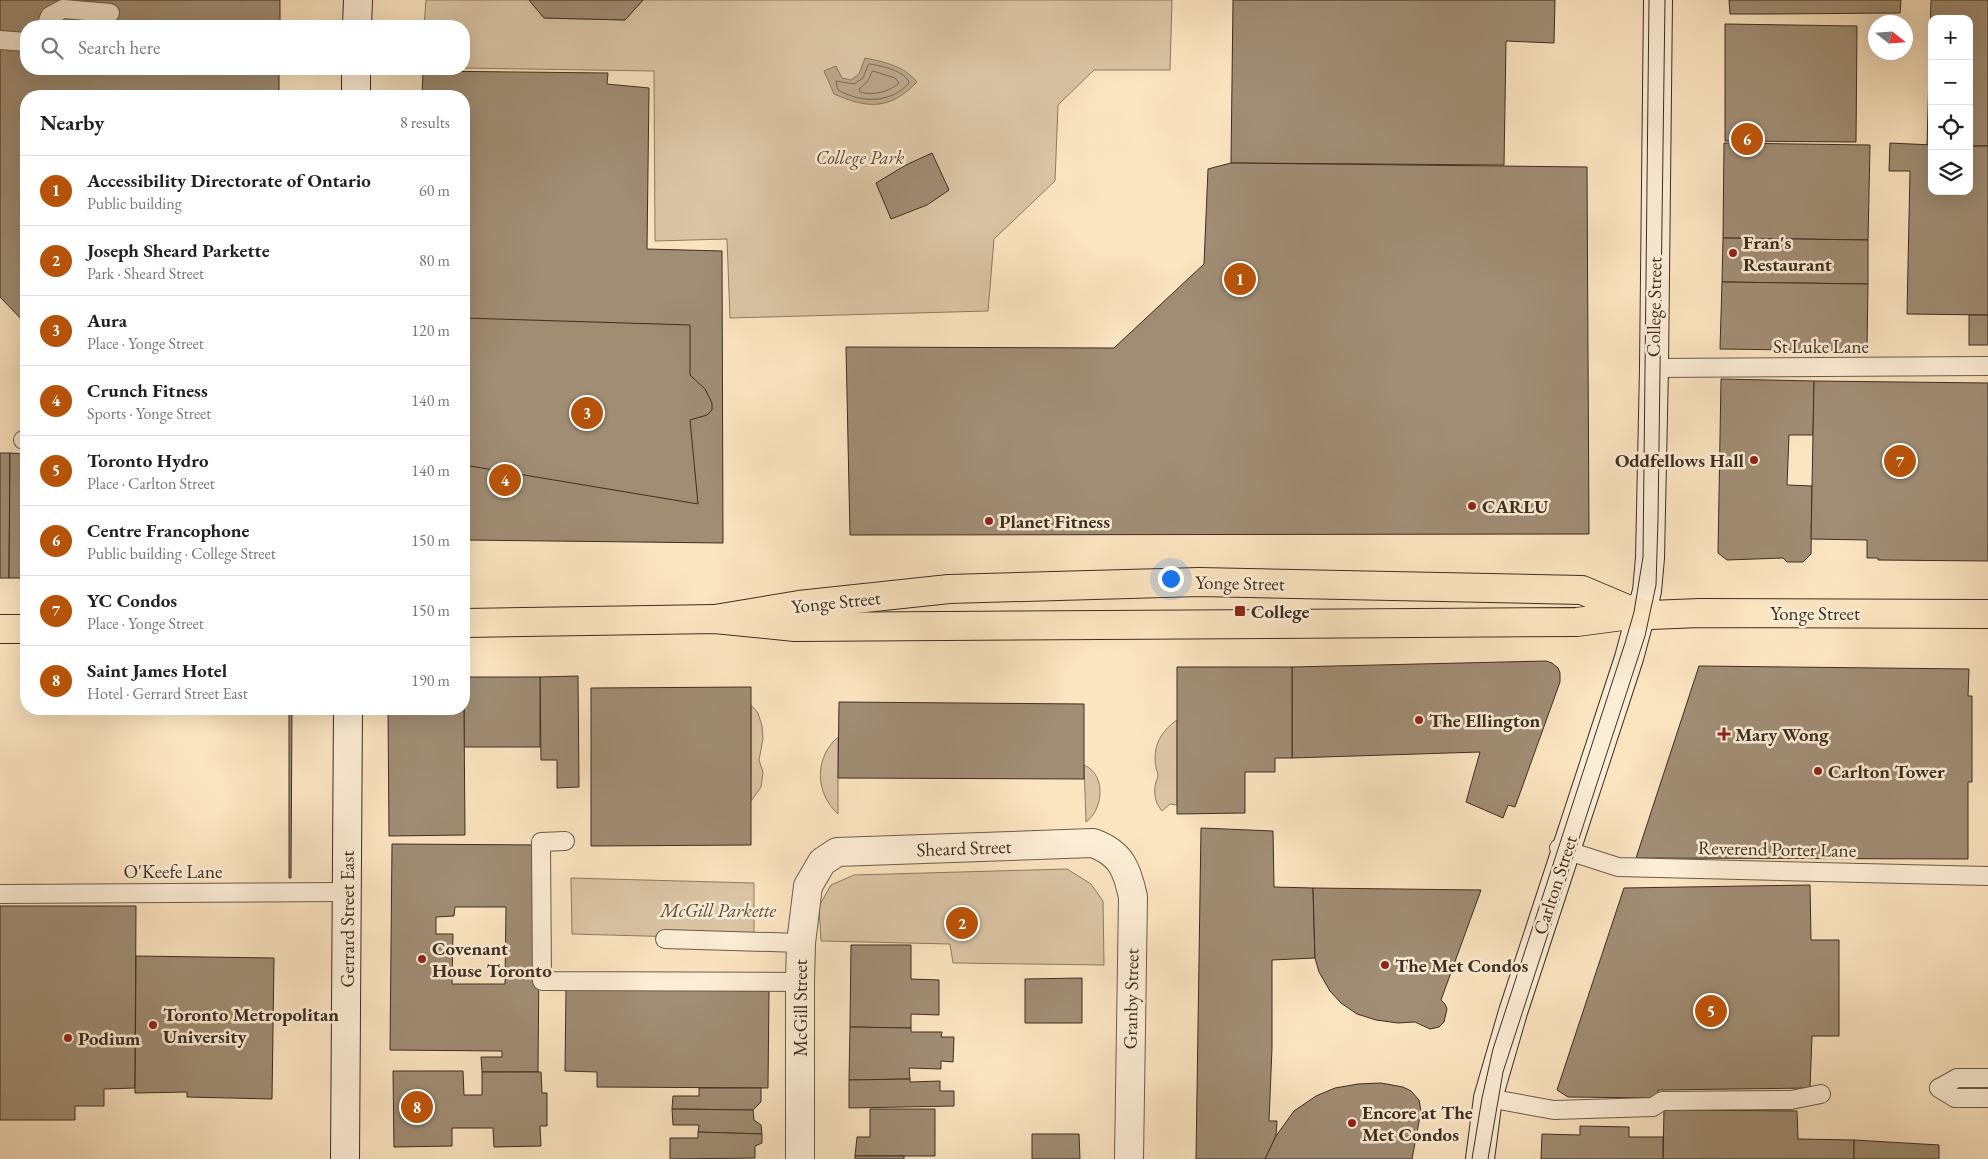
<!DOCTYPE html>
<html lang="en">
<head>
<meta charset="utf-8">
<style>
  :root { --surface:#fff; --page:#f2f2f2; --text:#222; --muted:#767676; --line:#e0e0e0; --accent:#b45309 }
  body { margin:0; font-family:"EB Garamond",serif; background:var(--page); color:var(--text) }
  .controls { position:absolute; right:15px; top:15px; display:grid; overflow:hidden; border-radius:10px; box-shadow:0 5px 20px #0002 }
  .controls button { width:45px; height:45px; display:grid; place-items:center; padding:0; border:0; border-bottom:1px solid var(--line); background:var(--surface); color:var(--text); font:25px sans-serif }
  .compass { position:absolute; left:1868px; top:15px; width:45px; height:45px; border-radius:50%; background:var(--surface); box-shadow:0 5px 20px #0002; rotate:107deg }
  .you { position:absolute; left:1170px; top:578px; width:18px; height:18px; margin:-12px; border:4px solid #fff; border-radius:50%; background:#1a73e8; box-shadow:0 0 0 8px #1a73e833 }
  .badge { display:grid; place-items:center; width:32px; height:32px; border-radius:50%; background:var(--accent); color:#fff; font-size:16px; font-weight:700 }
  .pin { position:absolute; translate:-50% -50%; border:2px solid #fff; box-shadow:0 1px 5px #0006 }
  .list { margin:0; padding:0; list-style:none }
  h2 { display:flex; justify-content:space-between; align-items:center; height:65px; margin:0; padding:0 20px; font-size:21px }
  h2 small { font-size:16px; font-weight:400; color:var(--muted) }
  .list li { display:grid; grid-template-columns:32px 1fr auto; gap:15px; align-items:center; box-sizing:border-box; height:70px; padding:0 20px; border-top:1px solid var(--line) }
  .list b { display:block; font-size:19px; white-space:nowrap }
  .list p { margin:0; font-size:16px; white-space:nowrap; color:var(--muted) }
  .list em { font-size:16px; font-style:normal; color:var(--muted) }
  .icon { flex:none; width:28px; height:28px; fill:none; stroke:currentColor; stroke-width:2; stroke-linecap:round; stroke-linejoin:round }
  .map { position:relative; flex:none; width:1988px; height:1159px; overflow:hidden }
  .search { position:absolute; background:var(--surface); box-shadow:0 5px 20px #0002; left:20px; top:20px; width:450px; height:55px; display:flex; align-items:center; gap:12px; box-sizing:border-box; padding:0 18px; border-radius:20px; color:var(--muted); font-size:19px }
  .panel { position:absolute; background:var(--surface); box-shadow:0 5px 20px #0002; left:20px; top:90px; width:450px; height:625px; border-radius:20px }
  .map>svg:first-child { display:block }
</style>
</head>
<body>
<div class="map">
<svg width="1988" height="1159" viewBox="0 0 1988 1159">
  <rect width="100%" height="100%" fill="#fbe4c0"/>
  <filter id="stains"><feTurbulence type="fractalNoise" baseFrequency=".004" numOctaves="4"/><feColorMatrix values="0 0 0 0 .2 0 0 0 0 .09 0 0 0 0 .02 0 0 0 .5 -.17"/></filter>
  <radialGradient id="worn" r=".72"><stop offset=".6" stop-color="#630" stop-opacity="0"/><stop offset="1" stop-color="#630" stop-opacity=".3"/></radialGradient>
  <g fill="#dbc5a5" stroke="#8c7a64">
    <path d="M426 0H529L544 18 625 20 643 0H1172L1170 70H1094L1058 105 1055 181 994 239 988 311 730 318 727 239 655 241 654 71 464 68V26H424Z"/>
    <path d="M751 705 758 713 762 726 763 739 759 760 763 772 761 787 751 801Z"/>
    <path d="M1177 720V805L1170 804 1162 811C1155 803 1153 792 1156 782 1157 779 1158 778 1158 775 1158 772 1156 770 1156 767 1152 747 1161 731 1177 720Z"/>
    <path d="M838 737V814C815 793 814 758 838 737Z"/>
    <path d="M1084 765C1107 775 1103 810 1086 822Z"/>
    <path d="M1067 869 1091 884 1103 901 1104 965 953 963 950 944 821 941 819 906 831 885 854 875Z"/>
    <path d="M571 878 754 883V939L572 934Z"/>
  </g>
  <path fill="#baa68a" stroke="#887660" d="M865 58C885 62 904 66 917 82 890 110 868 109 834 94L824 71 836 66 842 78 851 80 859 74Z"/>
  <g fill="none" stroke-linecap="round" stroke-linejoin="round">
    <g stroke="#7c6a56" stroke-width="1">
      <path d="M870 64C882 66 906 71 909 83 890 104 861 103 838 90L836 81 854 84 863 78 868 65Z"/>
      <path d="M873 71 895 78 899 83C889 92 873 96 860 92L859 89 867 82Z"/>
    </g>
  </g>
  <g fill="#a08d74" stroke="#3d2e22" fill-rule="evenodd">
    <path d="M0 0H280V26H26V69H279V96H26V324L0 297Z"/>
    <path d="M529 0H643L625 20 544 18Z"/>
    <path d="M1233 0H1555L1554 43 1506 41 1504 165 1231 163Z"/>
    <path d="M1729 0H1901L1900 13 1771 14H1730Z"/>
    <path d="M1931 0H1988V146H1969V19H1932V145H1927Z"/>
    <path d="M1725 24 1857 26 1856 142 1725 141Z"/>
    <path d="M423 71 608 73 607 84 649 88 647 249 722 251 723 543 464 540V96H422Z"/>
    <path d="M1724 143 1870 145 1868 240 1723 238Z"/>
    <path d="M1890 143 1932 145V191H1969V146H1988V315L1907 314 1910 171H1889Z"/>
    <path d="M932 153 949 190 927 205 891 219 876 183 906 165Z"/>
    <path d="M1231 163 1587 167 1589 534 850 535 846 347 1114 348 1204 264 1208 169Z"/>
    <path d="M1723 238 1868 240V284L1722 282Z"/>
    <path d="M1722 282 1868 284 1867 351 1720 349Z"/>
    <rect x="1969" y="315" width="19" height="30"/>
    <path d="M464 318 690 325V375L705 389 712 403V410L707 415 690 420 698 504 464 465Z"/>
    <path d="M1721 379 1814 381 1813 435H1789L1787 485 1812 486 1811 554 1803 562H1787L1783 558 1727 560 1718 553Z"/>
    <path d="M1814 381 1988 383V561L1878 560V558H1867V540L1811 539Z"/>
    <path d="M0 453H10L9 578H0Z"/>
    <path d="M10 453 26 454V578H9Z"/>
    <path d="M1546 661 1552 663 1558 668 1560 673V682L1515 807 1508 805 1503 818 1466 802 1480 752 1292 758V667Z"/>
    <path d="M1699 666 1969 669 1968 696H1972V782H1968V859L1636 858Z"/>
    <path d="M1177 667H1292V758H1275V772H1245V813L1177 814Z"/>
    <path d="M578 676 579 787 557 788V760H541L540 677Z"/>
    <rect x="464" y="677" width="76" height="70"/>
    <path d="M751 687V845L591 846V688Z"/>
    <path d="M839 702 1084 704V779L838 778Z"/>
    <path d="M289 709H292L291 878H289Z"/>
    <path d="M388 709H464L465 835 389 836Z"/>
    <path d="M1201 828 1273 831 1274 887 1313 888 1315 958 1272 960V1048L1269 1121H1277L1276 1136 1265 1159H1196Z"/>
    <path d="M392 844 540 845 538 1072H482L481 1057H502V1051L390 1050ZM455 907H506L505 984H452L453 934H436V917L454 916Z"/>
    <path d="M1810 885 1811 940H1839V1036H1812L1810 1088 1658 1090V1098L1568 1097 1557 1090 1624 888Z"/>
    <path d="M1313 888 1481 890 1441 1000 1445 1004 1447 1009 1444 1022 1439 1027 1430 1029 1415 1022 1398 1023 1376 1020 1357 1014 1341 1003 1330 991 1319 972 1315 958Z"/>
    <path d="M0 906H136L135 1088 104 1089V1106H75V1120H0Z"/>
    <path d="M851 945H911V979L939 980V1015L911 1014V1028L850 1027Z"/>
    <path d="M136 956 274 958 272 1099 187 1097V1092L135 1093Z"/>
    <path d="M1082 978V1023H1025V979Z"/>
    <path d="M566 989 769 991 768 1088 597 1087V1072L565 1071Z"/>
    <path d="M850 1027 911 1028V1032H942L941 1037H954L953 1062 941 1061V1069L909 1068 910 1079 849 1080Z"/>
    <path d="M393 1071H463L464 1095H482V1072H541L542 1093H547V1126H540L541 1146 494 1147 493 1128H452V1146L394 1147Z"/>
    <path d="M910 1079V1082L940 1081V1091H954V1106L849 1108V1080Z"/>
    <path d="M1381 1083 1403 1087 1411 1091 1419 1100 1421 1111 1412 1159H1265L1276 1136 1294 1111 1316 1096 1335 1088 1358 1084Z"/>
    <path d="M699 1088H761V1102L753 1110 672 1109 673 1096H699Z"/>
    <path d="M672 1109 753 1110 754 1120 761 1125 762 1134 698 1132 699 1125H673Z"/>
    <path d="M870 1109H935V1156H855L857 1137H870Z"/>
    <path d="M1664 1110 1797 1111 1798 1139 1854 1140V1159H1663Z"/>
    <path d="M1580 1126 1629 1127V1137H1663V1159H1541L1542 1134 1580 1135Z"/>
    <path d="M698 1132 762 1134V1143L755 1146V1158L670 1159V1138H698Z"/>
    <path d="M1032 1134H1079L1080 1159H1032Z"/>
    <path d="M1854 1140 1939 1145V1159H1854Z"/>
    <rect x="855" y="1156" width="49" height="3"/>
  </g>
  <g fill="none" stroke-linecap="round" stroke-linejoin="round">
    <g stroke="#6c5c4a" stroke-width="20">
      <g id="lane">
        <path d="M46 26 50 16 63 9 110 13"/>
        <path d="M0 40 26 42"/>
        <path d="M1654 368 1988 366"/>
        <path d="M23 440H26"/>
        <path d="M565 841 541 842 542 981 800 982"/>
        <path d="M1559 848 1618 867 1988 876"/>
        <path d="M0 894 347 892"/>
        <path d="M665 939 801 943"/>
        <path d="M1939 1088 1955 1098H1988"/>
        <path d="M1939 1088 1957 1078H1988"/>
        <path d="M1488 1098 1554 1110 1653 1107 1662 1101 1791 1100 1821 1094"/>
      </g>
    </g>
    <g stroke="#6c5c4a" stroke-width="30">
      <path id="street" d="M800 1159V982L801 943 808 886 822 862 837 852 1093 843C1121 853 1127 869 1133 897L1129 1159"/>
    </g>
    <g stroke="#3d2e22" stroke-width="30">
      <g id="secondary">
        <path d="M357 26 358 0"/>
        <path d="M356 96V69"/>
        <path d="M345 1159 348 709"/>
        <path d="M1480 1159 1488 1098 1513 1012 1629 658 1647 591 1650 558 1654 368 1658 0"/>
      </g>
    </g>
    <g stroke="#3d2e22" stroke-width="30">
      <g id="primary">
        <path d="M715 619 799 605 949 589 1199 582 1582 590 1634 612 1650 615 1700 613 1988 614"/>
        <path d="M464 623 715 619 795 627 1577 622 1638 614"/>
        <path d="M0 629H26"/>
      </g>
    </g>
    <use href="#lane" stroke="#fcedd6" stroke-width="18"/>
    <use href="#street" stroke="#fcedd6" stroke-width="28"/>
    <use href="#secondary" stroke="#fcedd6" stroke-width="28"/>
    <use href="#primary" stroke="#fbe4c0" stroke-width="28"/>
    <g stroke="#3d2e22" stroke-width="1">
      <path d="M1472 1159 1482 1098 1493 1049 1625 643 1634 612 1643 557 1649 0"/>
      <path d="M1488 1159 1503 1072 1645 636 1656 585 1658 519 1665 0"/>
    </g>
  </g>
  <g fill="#8f2418" stroke="#fcedd6" stroke-width="2">
    <circle cx="1733" cy="253" r="5"/>
    <circle cx="1754" cy="460" r="5"/>
    <circle cx="1472" cy="506" r="5"/>
    <circle cx="989" cy="521" r="5"/>
    <rect x="1234" y="605" width="12" height="12" rx="2.5"/>
    <circle cx="1419" cy="720" r="5"/>
    <path d="M1721.5 726.5h5v5h5v5h-5v5h-5v-5h-5v-5h5z"/>
    <circle cx="1818" cy="771" r="5"/>
    <circle cx="422" cy="959" r="5"/>
    <circle cx="1385" cy="965" r="5"/>
    <circle cx="153" cy="1025" r="5"/>
    <circle cx="68" cy="1038" r="5"/>
    <circle cx="1352" cy="1123" r="5"/>
  </g>
  <g text-anchor="middle" dominant-baseline="central" stroke-width="5" stroke-linejoin="round" paint-order="stroke">
    <g font-size="19" font-style="italic" fill="#5d4c3c" stroke="#fcedd6">
      <text x="860" y="157">College Park</text>
      <text x="718" y="910">McGill Parkette</text>
    </g>
    <g font-size="19" font-weight="bold" fill="#3d2e22" stroke="#fcedd6" text-anchor="start">
      <text x="1743" y="242">Fran's<tspan x="1743" dy="22">Restaurant</tspan></text>
      <text x="1744" y="460" text-anchor="end">Oddfellows Hall</text>
      <text x="1482" y="506">CARLU</text>
      <text x="999" y="521">Planet Fitness</text>
      <text x="1251" y="611">College</text>
      <text x="1429" y="720">The Ellington</text>
      <text x="1735" y="734">Mary Wong</text>
      <text x="1828" y="771">Carlton Tower</text>
      <text x="432" y="948">Covenant<tspan x="432" dy="22">House Toronto</tspan></text>
      <text x="1395" y="965">The Met Condos</text>
      <text x="163" y="1014">Toronto Metropolitan<tspan x="163" dy="22">University</tspan></text>
      <text x="78" y="1038">Podium</text>
      <text x="1362" y="1112">Encore at The<tspan x="1362" dy="22">Met Condos</tspan></text>
    </g>
    <g font-size="19" fill="#3d2e22" stroke="#fcedd6">
      <text transform="translate(1654 307) rotate(-89)">College Street</text>
      <text x="1821" y="346">St Luke Lane</text>
      <text transform="translate(1240 583) rotate(1)">Yonge Street</text>
      <text transform="translate(836 602) rotate(-6)">Yonge Street</text>
      <text x="1815" y="613">Yonge Street</text>
      <text transform="translate(964 848) rotate(-2)">Sheard Street</text>
      <text transform="translate(1777 849) rotate(1)">Reverend Porter Lane</text>
      <text x="173" y="871">O'Keefe Lane</text>
      <text transform="translate(1555 885) rotate(-72)">Carlton Street</text>
      <text transform="translate(347 919) rotate(-90)">Gerrard Street East</text>
      <text transform="translate(1131 999) rotate(-89)">Granby Street</text>
      <text transform="translate(800 1008) rotate(-90)">McGill Street</text>
    </g>
  </g>
  <rect width="100%" height="100%" filter="url(#stains)"/>
  <rect width="100%" height="100%" fill="url(#worn)"/>
</svg>
<div class="controls">
<button>+</button>
<button>−</button>
<button><svg class="icon" aria-label="locate" viewBox="0 0 24 24"><circle cx="12" cy="12" r="6"/><path d="M12 2v4M12 18v4M2 12h4M18 12h4"/></svg></button>
<button><svg class="icon" aria-label="layers" viewBox="0 0 24 24"><path d="M12 4l9 5-9 5-9-5zM3 14l9 5 9-5"/></svg></button>
</div>
<svg class="compass" viewBox="-18 -18 36 36"><path d="M0-13l5 13h-10z" fill="#e53935"/><path d="M0 13l5-13h-10z" fill="#767676"/></svg>
<div class="you"></div>
<div class="pin badge" style="left:1240px;top:279px">1</div>
<div class="pin badge" style="left:962px;top:923px">2</div>
<div class="pin badge" style="left:587px;top:413px">3</div>
<div class="pin badge" style="left:505px;top:480px">4</div>
<div class="pin badge" style="left:1711px;top:1011px">5</div>
<div class="pin badge" style="left:1747px;top:139px">6</div>
<div class="pin badge" style="left:1900px;top:461px">7</div>
<div class="pin badge" style="left:417px;top:1107px">8</div>
<div class="search"><svg class="icon" aria-label="search" viewBox="0 0 24 24"><circle cx="10" cy="10" r="6"/><path d="M15 15l6 6"/></svg>Search here</div>
<section class="panel">
<h2>Nearby<small>8 results</small></h2>
<ul class="list">
<li><span class="badge">1</span><div><b>Accessibility Directorate of Ontario</b><p>Public building</p></div><em>60 m</em></li>
<li><span class="badge">2</span><div><b>Joseph Sheard Parkette</b><p>Park · Sheard Street</p></div><em>80 m</em></li>
<li><span class="badge">3</span><div><b>Aura</b><p>Place · Yonge Street</p></div><em>120 m</em></li>
<li><span class="badge">4</span><div><b>Crunch Fitness</b><p>Sports · Yonge Street</p></div><em>140 m</em></li>
<li><span class="badge">5</span><div><b>Toronto Hydro</b><p>Place · Carlton Street</p></div><em>140 m</em></li>
<li><span class="badge">6</span><div><b>Centre Francophone</b><p>Public building · College Street</p></div><em>150 m</em></li>
<li><span class="badge">7</span><div><b>YC Condos</b><p>Place · Yonge Street</p></div><em>150 m</em></li>
<li><span class="badge">8</span><div><b>Saint James Hotel</b><p>Hotel · Gerrard Street East</p></div><em>190 m</em></li>
</ul>
</section>
</div>
</body>
</html>
